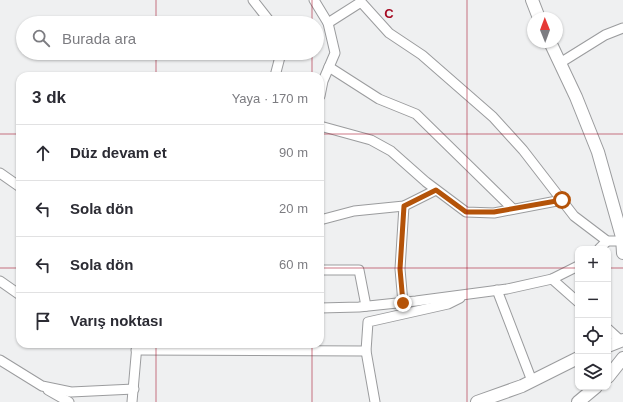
<!DOCTYPE html>
<html lang="tr">
<head>
<meta charset="utf-8">
<style>
  :root { --surface:#fff; --page:#f2f2f3; --text:#2b2b33; --muted:#7c7c81; --line:#e1e1e2 }
  body { margin:0; font-family:Helvetica,sans-serif; background:var(--page); color:var(--text) }
  .controls { position:absolute; right:12px; bottom:12px; display:grid; overflow:hidden; border-radius:8px; box-shadow:0 1px 3px #0004 }
  .controls button { width:36px; height:36px; display:grid; place-items:center; padding:0; border:0; border-bottom:1px solid var(--line); background:var(--surface); color:var(--text); font:20px sans-serif }
  .compass { position:absolute; left:527px; top:12px; width:36px; height:36px; border-radius:50%; background:var(--surface); box-shadow:0 1px 3px #0004; rotate:359deg }
  .stop { position:absolute; width:12px; height:12px; margin:-9px; border:3px solid #b45309; border-radius:50%; background:#fff }
  .stop.end { background:#b45309; border-color:#fff; box-shadow:0 1px 4px #0008 }
  .list { margin:0; padding:0; list-style:none }
  h2 { display:flex; justify-content:space-between; align-items:center; height:52px; margin:0; padding:0 16px; font-size:17px }
  h2 small { font-size:13px; font-weight:400; color:var(--muted) }
  .list li { display:grid; grid-template-columns:26px 1fr auto; gap:12px; align-items:center; box-sizing:border-box; height:56px; padding:0 16px; border-top:1px solid var(--line) }
  .list b { display:block; font-size:15px; white-space:nowrap }
  .list em { font-size:13px; font-style:normal; color:var(--muted) }
  .icon { flex:none; width:22px; height:22px; fill:none; stroke:currentColor; stroke-width:2; stroke-linecap:round; stroke-linejoin:round }
  .map { position:relative; flex:none; width:623px; height:402px; overflow:hidden }
  .search { position:absolute; background:var(--surface); box-shadow:0 1px 3px #0004; left:16px; top:16px; width:308px; height:44px; display:flex; align-items:center; gap:10px; box-sizing:border-box; padding:0 14px; border-radius:22px; color:var(--muted); font-size:15px }
  .panel { position:absolute; background:var(--surface); box-shadow:0 1px 3px #0004; left:16px; top:72px; width:308px; height:276px; border-radius:12px }
  .map>svg:first-child { display:block }
</style>
</head>
<body>
<div class="map">
<svg width="623" height="402" viewBox="0 0 623 402">
  <rect width="100%" height="100%" fill="#eff0f1"/>
  <g fill="none" stroke-linecap="round" stroke-linejoin="round">
    <g stroke="#9b9c9e" stroke-width="11">
      <g id="street">
        <path d="M253 0 271 23"/>
        <path d="M314 0 328 23 335 53 323 81 320 96"/>
        <path d="M195 22 200 23"/>
        <path d="M229 23H235"/>
        <path d="M328 23 361 2 389 33 422 55 493 117 523 150 574 216 607 241H623"/>
        <path d="M560 63 605 35 623 28"/>
        <path d="M329 67 379 99 416 114 513 209"/>
        <path d="M275 76 281 53"/>
        <path d="M320 126 371 140 391 151 426 182 466 212 494 213 562 200"/>
        <path d="M0 173 20 187"/>
        <path d="M320 220 354 211 404 206 436 190"/>
        <path d="M599 249 607 241"/>
        <path d="M320 270H359L366 306"/>
        <path d="M552 279 578 302"/>
        <path d="M0 281 20 295"/>
        <path d="M497 290 532 381"/>
        <path d="M403 303 400 269 404 206"/>
        <path d="M320 308 359 307 416 301 507 289 552 279 578 266"/>
        <path d="M608 329 621 341"/>
        <path d="M136 350 366 351"/>
        <path d="M0 360 42 386 71 392 134 389"/>
        <path d="M48 390 69 402"/>
        <path d="M132 402 137 345"/>
        <path d="M375 402 366 351 368 322 448 304 460 298"/>
      </g>
    </g>
    <g stroke="#9b9c9e" stroke-width="14">
      <g id="secondary">
        <path d="M532 0 539 18"/>
        <path d="M550 42 576 97 598 152 622 237 623 253"/>
        <path d="M608 346 623 340"/>
        <path d="M608 377 623 358"/>
        <path d="M477 402 522 386 578 358"/>
        <path d="M578 402 596 387"/>
      </g>
    </g>
    <use href="#street" stroke="#fff" stroke-width="9"/>
    <use href="#secondary" stroke="#fff" stroke-width="12"/>
  </g>
  <g fill="none" stroke-linecap="round" stroke-linejoin="round">
    <path stroke="#b45309" stroke-width="5" d="M403 303 400 269 404 206 436 190 466 212H494L562 200"/>
  </g>
  <path fill="none" stroke="#a50a22" stroke-width="1" stroke-opacity="0.55" d="M156 0V23M312 0V23M467 0V402M156 53V76M312 53V76M0 134H20M320 134H623M0 268H20M320 268H578M608 268H623M156 344V402M312 344V402"/>
  <g font-size="13" text-anchor="middle" font-weight="bold" fill="#a50a22" stroke="#eff0f1" stroke-width="3.5" stroke-linejoin="round" paint-order="stroke">
    <text x="389" y="18">C</text>
  </g>
</svg>
<div class="controls">
<button>+</button>
<button>−</button>
<button><svg class="icon" aria-label="locate" viewBox="0 0 24 24"><circle cx="12" cy="12" r="6"/><path d="M12 2v4M12 18v4M2 12h4M18 12h4"/></svg></button>
<button><svg class="icon" aria-label="layers" viewBox="0 0 24 24"><path d="M12 4l9 5-9 5-9-5zM3 14l9 5 9-5"/></svg></button>
</div>
<svg class="compass" viewBox="-18 -18 36 36"><path d="M0-13l5 13h-10z" fill="#e53935"/><path d="M0 13l5-13h-10z" fill="#7c7c81"/></svg>
<div class="stop" style="left:562px;top:200px"></div>
<div class="stop end" style="left:403px;top:303px"></div>
<div class="search"><svg class="icon" aria-label="search" viewBox="0 0 24 24"><circle cx="10" cy="10" r="6"/><path d="M15 15l6 6"/></svg>Burada ara</div>
<section class="panel">
<h2>3 dk<small>Yaya · 170 m</small></h2>
<ul class="list">
<li><svg class="icon" aria-label="ahead" viewBox="0 0 24 24"><path d="M12 20V5M6 11l6-6 6 6"/></svg><div><b>Düz devam et</b></div><em>90 m</em></li>
<li><svg class="icon" aria-label="left" viewBox="0 0 24 24"><path d="M17 20v-9H6M10 6l-5 5 5 5"/></svg><div><b>Sola dön</b></div><em>20 m</em></li>
<li><svg class="icon" aria-label="left" viewBox="0 0 24 24"><path d="M17 20v-9H6M10 6l-5 5 5 5"/></svg><div><b>Sola dön</b></div><em>60 m</em></li>
<li><svg class="icon" aria-label="arrive" viewBox="0 0 24 24"><path d="M6 21V4h12l-3 4 3 4H6"/></svg><div><b>Varış noktası</b></div></li>
</ul>
</section>
</div>
</body>
</html>
